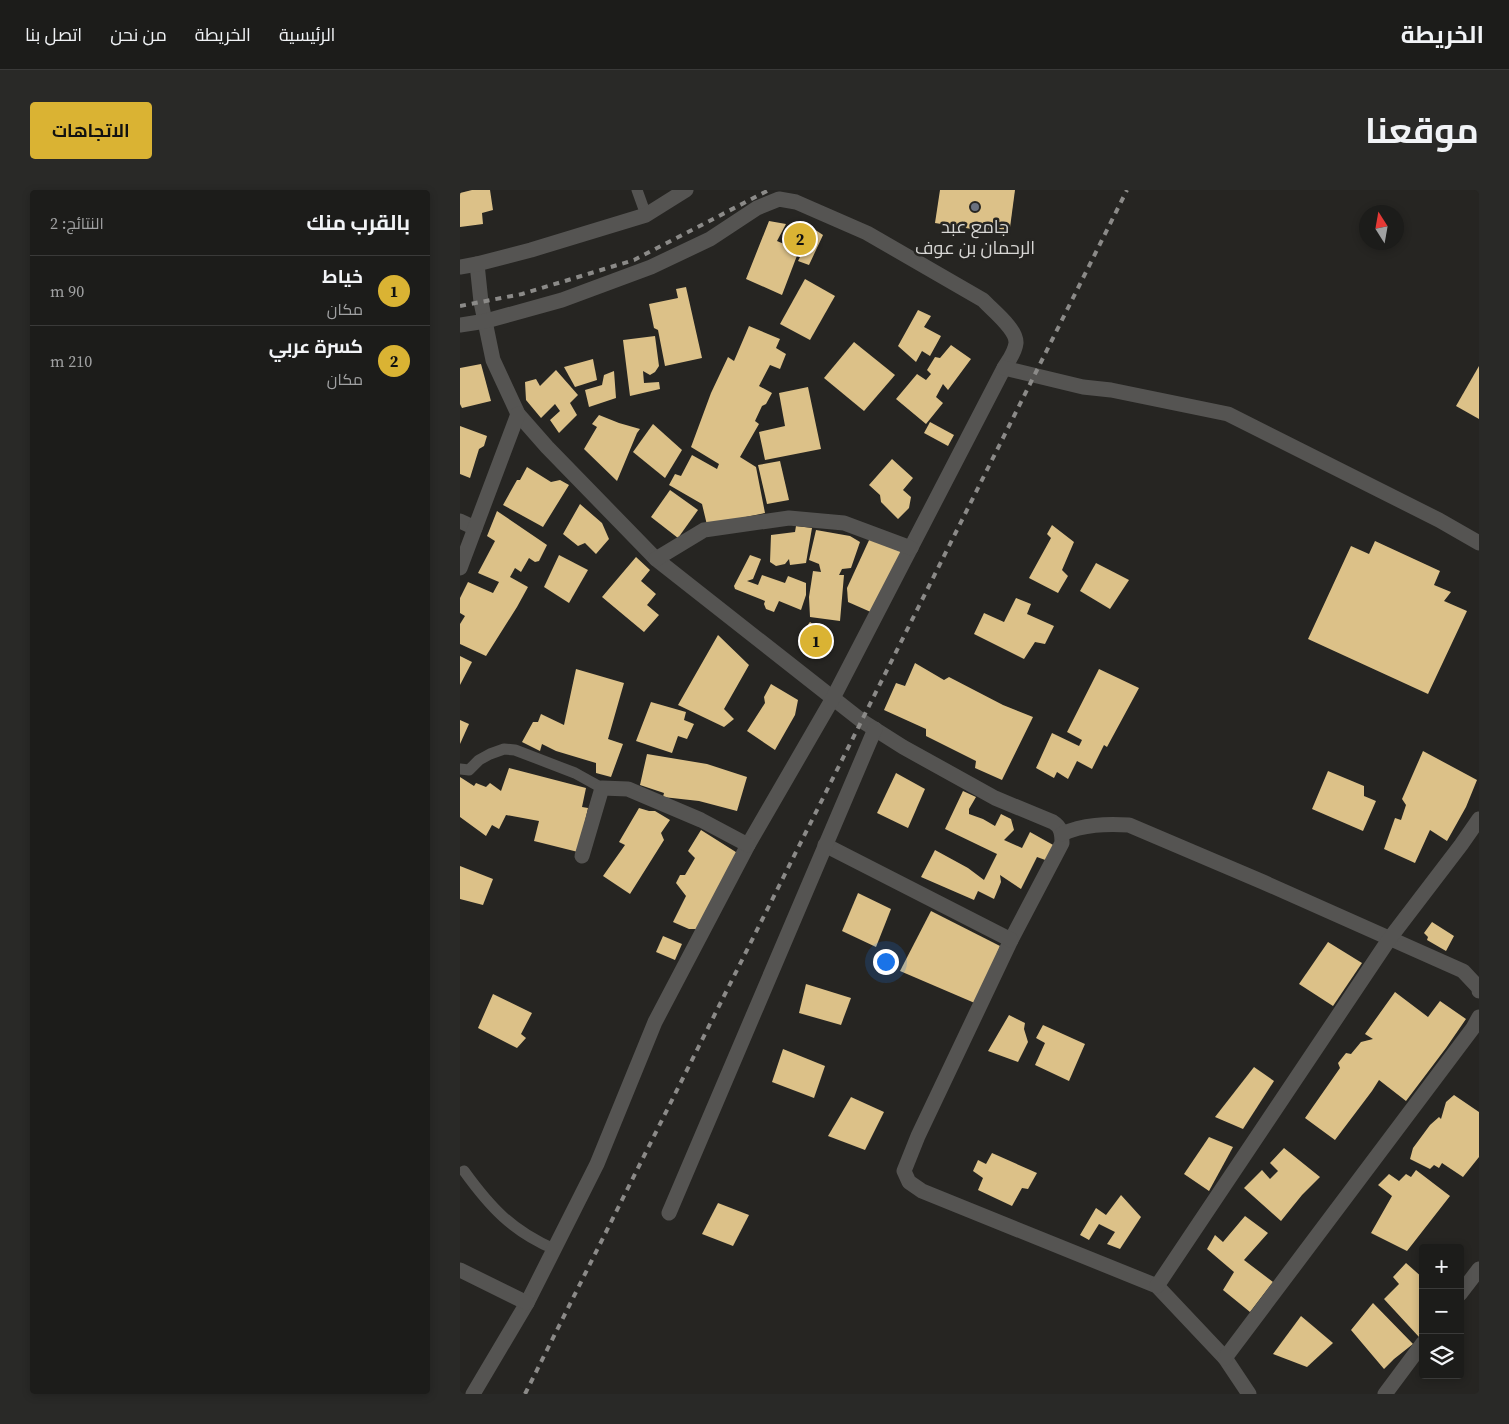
<!DOCTYPE html>
<html lang="ar">
<head>
<meta charset="utf-8">
<style>
  :root { --surface:#1c1c1a; --page:#292927; --text:#f1f3f6; --muted:#a0a1a2; --line:#3a3a39; --accent:#dab333 }
  body { margin:0; font-family:"Source Serif 4",Cairo,serif; background:var(--page); color:var(--text); direction:rtl }
  .controls { position:absolute; right:15px; bottom:15px; display:grid; overflow:hidden; border-radius:5px; box-shadow:0 2px 8px #0003 }
  .controls button { width:45px; height:45px; display:grid; place-items:center; padding:0; border:0; border-bottom:1px solid var(--line); background:var(--surface); color:var(--text); font:25px sans-serif }
  .compass { position:absolute; left:899px; top:15px; width:45px; height:45px; border-radius:50%; background:var(--surface); box-shadow:0 2px 8px #0003; rotate:349deg }
  .you { position:absolute; left:425px; top:771px; width:18px; height:18px; margin:-12px; border:4px solid #fff; border-radius:50%; background:#1a73e8; box-shadow:0 0 0 8px #1a73e833 }
  .badge { display:grid; place-items:center; width:32px; height:32px; border-radius:50%; background:var(--accent); color:#111; font-size:16px; font-weight:700 }
  .pin { position:absolute; translate:-50% -50%; border:2px solid #fff; box-shadow:0 1px 5px #0006 }
  .list { margin:0; padding:0; list-style:none }
  h2 { display:flex; justify-content:space-between; align-items:center; height:65px; margin:0; padding:0 20px; font-size:21px }
  h2 small { font-size:16px; font-weight:400; color:var(--muted) }
  .list li { display:grid; grid-template-columns:32px 1fr auto; gap:15px; align-items:center; box-sizing:border-box; height:70px; padding:0 20px; border-top:1px solid var(--line) }
  .list b { display:block; font-size:19px; white-space:nowrap }
  .list p { margin:0; font-size:16px; white-space:nowrap; color:var(--muted) }
  .list em { font-size:16px; font-style:normal; color:var(--muted) }
  .icon { flex:none; width:28px; height:28px; fill:none; stroke:currentColor; stroke-width:2; stroke-linecap:round; stroke-linejoin:round }
  .map { position:relative; flex:none; width:1019px; height:1204px; overflow:hidden; direction:ltr; border-radius:5px }
  header { display:flex; align-items:center; gap:30px; box-sizing:border-box; height:70px; padding:0 25px; background:var(--surface); border-bottom:1px solid var(--line) }
  header strong { font-size:24px }
  nav { display:flex; gap:28px; margin-inline-start:auto; font-size:18px }
  .intro { display:flex; align-items:center; justify-content:space-between; box-sizing:border-box; height:120px; padding:0 30px }
  h1 { margin:0; font-size:35px }
  .button { padding:12px 22px; border-radius:5px; background:var(--accent); color:#111; font-size:18px; font-weight:700 }
  main { display:flex; gap:30px; padding:0 30px }
  aside { flex:1; background:var(--surface); border-radius:5px; box-shadow:0 2px 8px #0003 }
  .map>svg:first-child { display:block }
</style>
</head>
<body>
<header>
<strong>الخريطة</strong>
<nav><a>الرئيسية</a><a>الخريطة</a><a>من نحن</a><a>اتصل بنا</a></nav>
</header>
<div class="intro"><h1>موقعنا</h1><a class="button">الاتجاهات</a></div>
<main>
<div class="map">
<svg width="1019" height="1204" viewBox="0 0 1019 1204">
  <rect width="100%" height="100%" fill="#262522"/>
  <g fill="#dcc188">
    <path d="M12 0H30L33 20 22 23 23 34 0 37V3Z"/>
    <path d="M480 0H555L549 45 475 33Z"/>
    <path d="M309 31 326 34 317 51 331 57 340 35 349 42 338 63 322 105 286 89Z"/>
    <path d="M354 39 363 45 349 75 338 71Z"/>
    <path d="M345 89 375 106 350 150 320 134Z"/>
    <path d="M226 97 242 168 205 176 198 140 194 138 189 114 218 108 216 99Z"/>
    <path d="M458 120 471 126 464 137 481 146 470 166 462 161 456 172 438 156Z"/>
    <path d="M289 136 320 149 316 158 326 164 320 179 310 175 299 196 312 203 306 214 302 216 295 231 299 234 280 267 296 277 305 323 247 335 242 314 209 295 215 284 221 286 232 265 257 279 259 274 231 257 251 203 268 167 274 171Z"/>
    <path d="M195 146 199 176 195 182 190 185 183 181 184 193 199 192 200 199 170 206 163 150Z"/>
    <path d="M394 152 435 185 404 221 364 188Z"/>
    <path d="M491 155 511 169 488 200 483 194 476 207 483 213 466 234 436 209 457 184 466 190 471 184 467 180 475 167 480 168Z"/>
    <path d="M133 169 137 190 115 197 104 177Z"/>
    <path d="M21 174 31 211 2 218 0 214V178Z"/>
    <path d="M1019 176V229L996 216Z"/>
    <path d="M96 180 118 205 110 213 117 225 99 243 90 230 100 221 95 214 81 228 66 210 65 192 76 189 80 196Z"/>
    <path d="M154 181 156 208 129 217 125 200 142 195 144 185Z"/>
    <path d="M348 197 361 259 305 270 299 242 325 236 319 203Z"/>
    <path d="M139 225 159 233 180 239 177 243 157 291 124 259 137 237 132 234Z"/>
    <path d="M470 232 494 245 488 256 464 243Z"/>
    <path d="M193 234 222 260 205 288 173 262Z"/>
    <path d="M0 236 27 246 24 256 19 259 10 288 0 284Z"/>
    <path d="M432 269 453 288 443 300 451 307 449 318 438 329 421 312 420 305 409 295Z"/>
    <path d="M320 271 329 310 307 314 298 275Z"/>
    <path d="M67 277 91 292 100 290 109 295 83 337 43 315 57 290H60Z"/>
    <path d="M210 300 238 320 218 348 191 327Z"/>
    <path d="M120 314 142 333 149 349 136 364 125 353 118 356 103 344Z"/>
    <path d="M37 321 87 355 79 371 75 372 69 368 61 382 55 378 50 387 68 397 57 417 26 466 0 454V434L5 426 0 423V408L8 392 33 403 39 392 18 383 35 351 27 346Z"/>
    <path d="M592 335 614 352 602 380 608 386 598 403 569 388 591 348 587 344Z"/>
    <path d="M336 336 352 338 346 373 330 375 329 369 325 374 316 376 310 372 311 345 335 342Z"/>
    <path d="M356 340 390 346 400 352 391 378 382 379 379 385H384L380 431 350 427 349 407 353 381 361 382 359 374 349 370Z"/>
    <path d="M410 348 442 362 413 423 388 412 387 398Z"/>
    <path d="M915 351 980 381 974 395 991 402 984 411 1007 421 968 504 848 449 891 356 909 364Z"/>
    <path d="M99 365 128 380 109 413 84 397Z"/>
    <path d="M290 365 301 369 293 389 287 391 298 395 302 385 325 393 328 386 346 393V405L341 420 319 411 314 422 306 419 304 414 305 411 275 399 274 396Z"/>
    <path d="M176 367 190 380 181 391 196 404 187 415 199 425 184 442 142 407Z"/>
    <path d="M636 373 669 390 650 419 620 401Z"/>
    <path d="M556 408 571 414 567 424 594 436 585 454 575 452 564 469 514 444 524 423 544 432Z"/>
    <path d="M350 432 365 443 359 458 341 444Z"/>
    <path d="M258 445 289 475 264 519 274 529 264 537 218 515Z"/>
    <path d="M0 466 12 472 0 495Z"/>
    <path d="M455 473 484 490 489 487 543 515 573 527 542 590 515 578 516 571 466 546V539L424 520 436 493 445 496Z"/>
    <path d="M116 479 164 493 148 549 163 554 151 587 136 583V573L96 561 82 554 80 561 62 552 73 532H78L81 524 104 535Z"/>
    <path d="M639 479 679 498 647 557 644 555 632 579 617 571 608 589 597 582 594 588 576 578 592 543 619 556 622 550 607 542Z"/>
    <path d="M311 494 338 510 335 525 315 560 287 541 305 513 304 507Z"/>
    <path d="M191 512 226 522 224 530 234 534 227 549 218 546 212 563 176 551Z"/>
    <path d="M0 530 9 534 0 554Z"/>
    <path d="M963 561 1017 590 1006 617 987 651 970 640 955 673 924 659 935 628 941 630 946 615 942 609Z"/>
    <path d="M187 564 247 574 287 587 277 621 239 611 203 607 204 603 180 595Z"/>
    <path d="M49 578 126 598 122 617 128 618 118 662 74 651 79 631 46 625 39 639 32 635 26 646 0 627V587L14 596 16 593 26 597 30 593 41 601Z"/>
    <path d="M868 581 904 596V606L916 611 903 641 852 619Z"/>
    <path d="M436 583 465 599 448 638 417 623Z"/>
    <path d="M503 601 516 607 509 619V624L523 629 535 636 541 624 551 629 554 640 544 650 562 658 570 642 595 656 588 671 577 667 561 699 540 685 541 692 534 709 518 701 514 710 461 687 475 660 508 678 524 690 537 664 485 639Z"/>
    <path d="M179 618 189 621H195L210 630 201 643 204 650 170 704 143 686 165 655 159 652Z"/>
    <path d="M241 640 279 664 240 739H229L213 732 226 706 216 693 220 685H225L235 668 228 661Z"/>
    <path d="M0 676 33 689 23 715 0 709Z"/>
    <path d="M398 703 431 719 416 757 382 741Z"/>
    <path d="M471 721 540 756 517 814 440 781Z"/>
    <path d="M972 732 994 746 986 761 967 750 968 747 964 743Z"/>
    <path d="M203 746 222 754 215 770 196 762Z"/>
    <path d="M868 752 902 773 873 816 839 794Z"/>
    <path d="M346 794 391 808 381 835 339 823Z"/>
    <path d="M935 802 968 827 980 811 1006 829 986 858 946 911 919 890 912 901 875 950 845 928 880 878 878 873 886 863 891 864 901 852 913 849 905 844Z"/>
    <path d="M33 804 72 823 61 844 66 848 57 858 18 838Z"/>
    <path d="M549 825 565 833 564 839 568 852 558 872 528 861Z"/>
    <path d="M583 835 625 854 609 891 575 875 585 853 576 848Z"/>
    <path d="M323 859 365 876 354 908 312 892Z"/>
    <path d="M794 877 814 891 783 939 755 927Z"/>
    <path d="M994 905 1019 922V967L1003 987 982 973 979 978 974 975 970 979 950 969 953 958 970 935 979 927 981 929 986 912Z"/>
    <path d="M391 907 424 922 405 960 368 946Z"/>
    <path d="M749 947 773 957 749 1001 724 984Z"/>
    <path d="M824 958 860 987 842 1005 821 1031 784 998 802 980 810 989 818 981 810 973Z"/>
    <path d="M532 963 577 983 568 999 562 998 552 1016 518 1000 523 988 513 981 518 970 526 974Z"/>
    <path d="M956 980 990 1006 947 1061 911 1043 932 1006 918 995 929 984 939 991 946 984 951 987Z"/>
    <path d="M661 1005 681 1027 660 1059 647 1054 655 1042 639 1034 629 1050 620 1045 636 1018 646 1025Z"/>
    <path d="M258 1013 289 1025 273 1056 242 1044Z"/>
    <path d="M785 1026 808 1043 784 1070 813 1092 790 1122 763 1100 774 1082 747 1059 755 1045 763 1052Z"/>
    <path d="M946 1073 963 1088V1124L960 1126 963 1131V1144L959 1147 924 1109 939 1094 933 1087Z"/>
    <path d="M913 1113 953 1154 934 1169 924 1179 891 1140Z"/>
    <path d="M841 1126 873 1153 847 1177 813 1164Z"/>
  </g>
  <g fill="none" stroke-linecap="round" stroke-linejoin="round">
    <g stroke="#555452" stroke-width="11">
      <path d="M177 0 186 25"/>
      <path d="M0 579 9 580 19 570 30 564 44 559 55 560 115 583 142 598"/>
      <path d="M4 981C30 1017 52 1041 94 1059"/>
    </g>
    <g stroke="#555452" stroke-width="15">
      <path d="M17 74 21 112 33 170 58 224 87 257 196 369 402 531 443 557 535 608 593 632C601 637 602 643 602 653L551 750 458 946 444 981 449 992 462 1001 697 1096 765 1168 789 1204"/>
      <path d="M0 77 17 74 71 60 186 25 226 0"/>
      <path d="M0 135 26 131 102 110 191 77 250 49 297 18 319 9 336 12 407 43 523 110C532 120 557 139 556 153 555 163 548 171 544 178L373 508 288 655 195 832 137 974 67 1113 13 1204"/>
      <path d="M544 178 623 197 651 200 768 224 979 330 1019 353"/>
      <path d="M0 331 15 338"/>
      <path d="M196 369 244 340 329 328 384 333 451 358"/>
      <path d="M0 378 58 224"/>
      <path d="M602 644C624 634 646 634 669 635L803 692 1003 781 1019 798V801"/>
      <path d="M365 655 551 750"/>
      <path d="M122 666 142 598 168 599 241 630 288 655"/>
      <path d="M209 1023 415 539"/>
      <path d="M0 1080 67 1113"/>
      <path d="M697 1096 930 748 1001 655 1019 629"/>
      <path d="M1000 1104 1019 1079"/>
      <path d="M765 1168 1013 838 1019 827"/>
      <path d="M925 1204 963 1153"/>
    </g>
    <g stroke="#8b8a88" stroke-width="4" stroke-dasharray="6 6" stroke-linecap="butt">
      <path d="M0 116 62 104 174 70 309 0"/>
      <path d="M65 1204 667 0"/>
    </g>
  </g>
  <circle fill="#6b7280" stroke="#262522" stroke-width="2" cx="515" cy="17" r="5"/>
  <g text-anchor="middle" dominant-baseline="central" stroke-width="5" stroke-linejoin="round" paint-order="stroke">
    <g font-size="18" fill="#d8d7d5" stroke="#262522">
      <text x="515" y="36">جامع عبد<tspan x="515" dy="21">الرحمان بن عوف</tspan></text>
    </g>
  </g>
</svg>
<div class="controls">
<button>+</button>
<button>−</button>
<button><svg class="icon" aria-label="layers" viewBox="0 0 24 24"><path d="M12 4l9 5-9 5-9-5zM3 14l9 5 9-5"/></svg></button>
</div>
<svg class="compass" viewBox="-18 -18 36 36"><path d="M0-13l5 13h-10z" fill="#e53935"/><path d="M0 13l5-13h-10z" fill="#a0a1a2"/></svg>
<div class="you"></div>
<div class="pin badge" style="left:356px;top:451px">1</div>
<div class="pin badge" style="left:340px;top:49px">2</div>
</div>
<aside>
<h2>بالقرب منك<small>النتائج: 2</small></h2>
<ul class="list">
<li><span class="badge">1</span><div><b>خياط</b><p>مكان</p></div><em>90 m</em></li>
<li><span class="badge">2</span><div><b>كسرة عربي</b><p>مكان</p></div><em>210 m</em></li>
</ul>
</aside>
</main>
</body>
</html>
